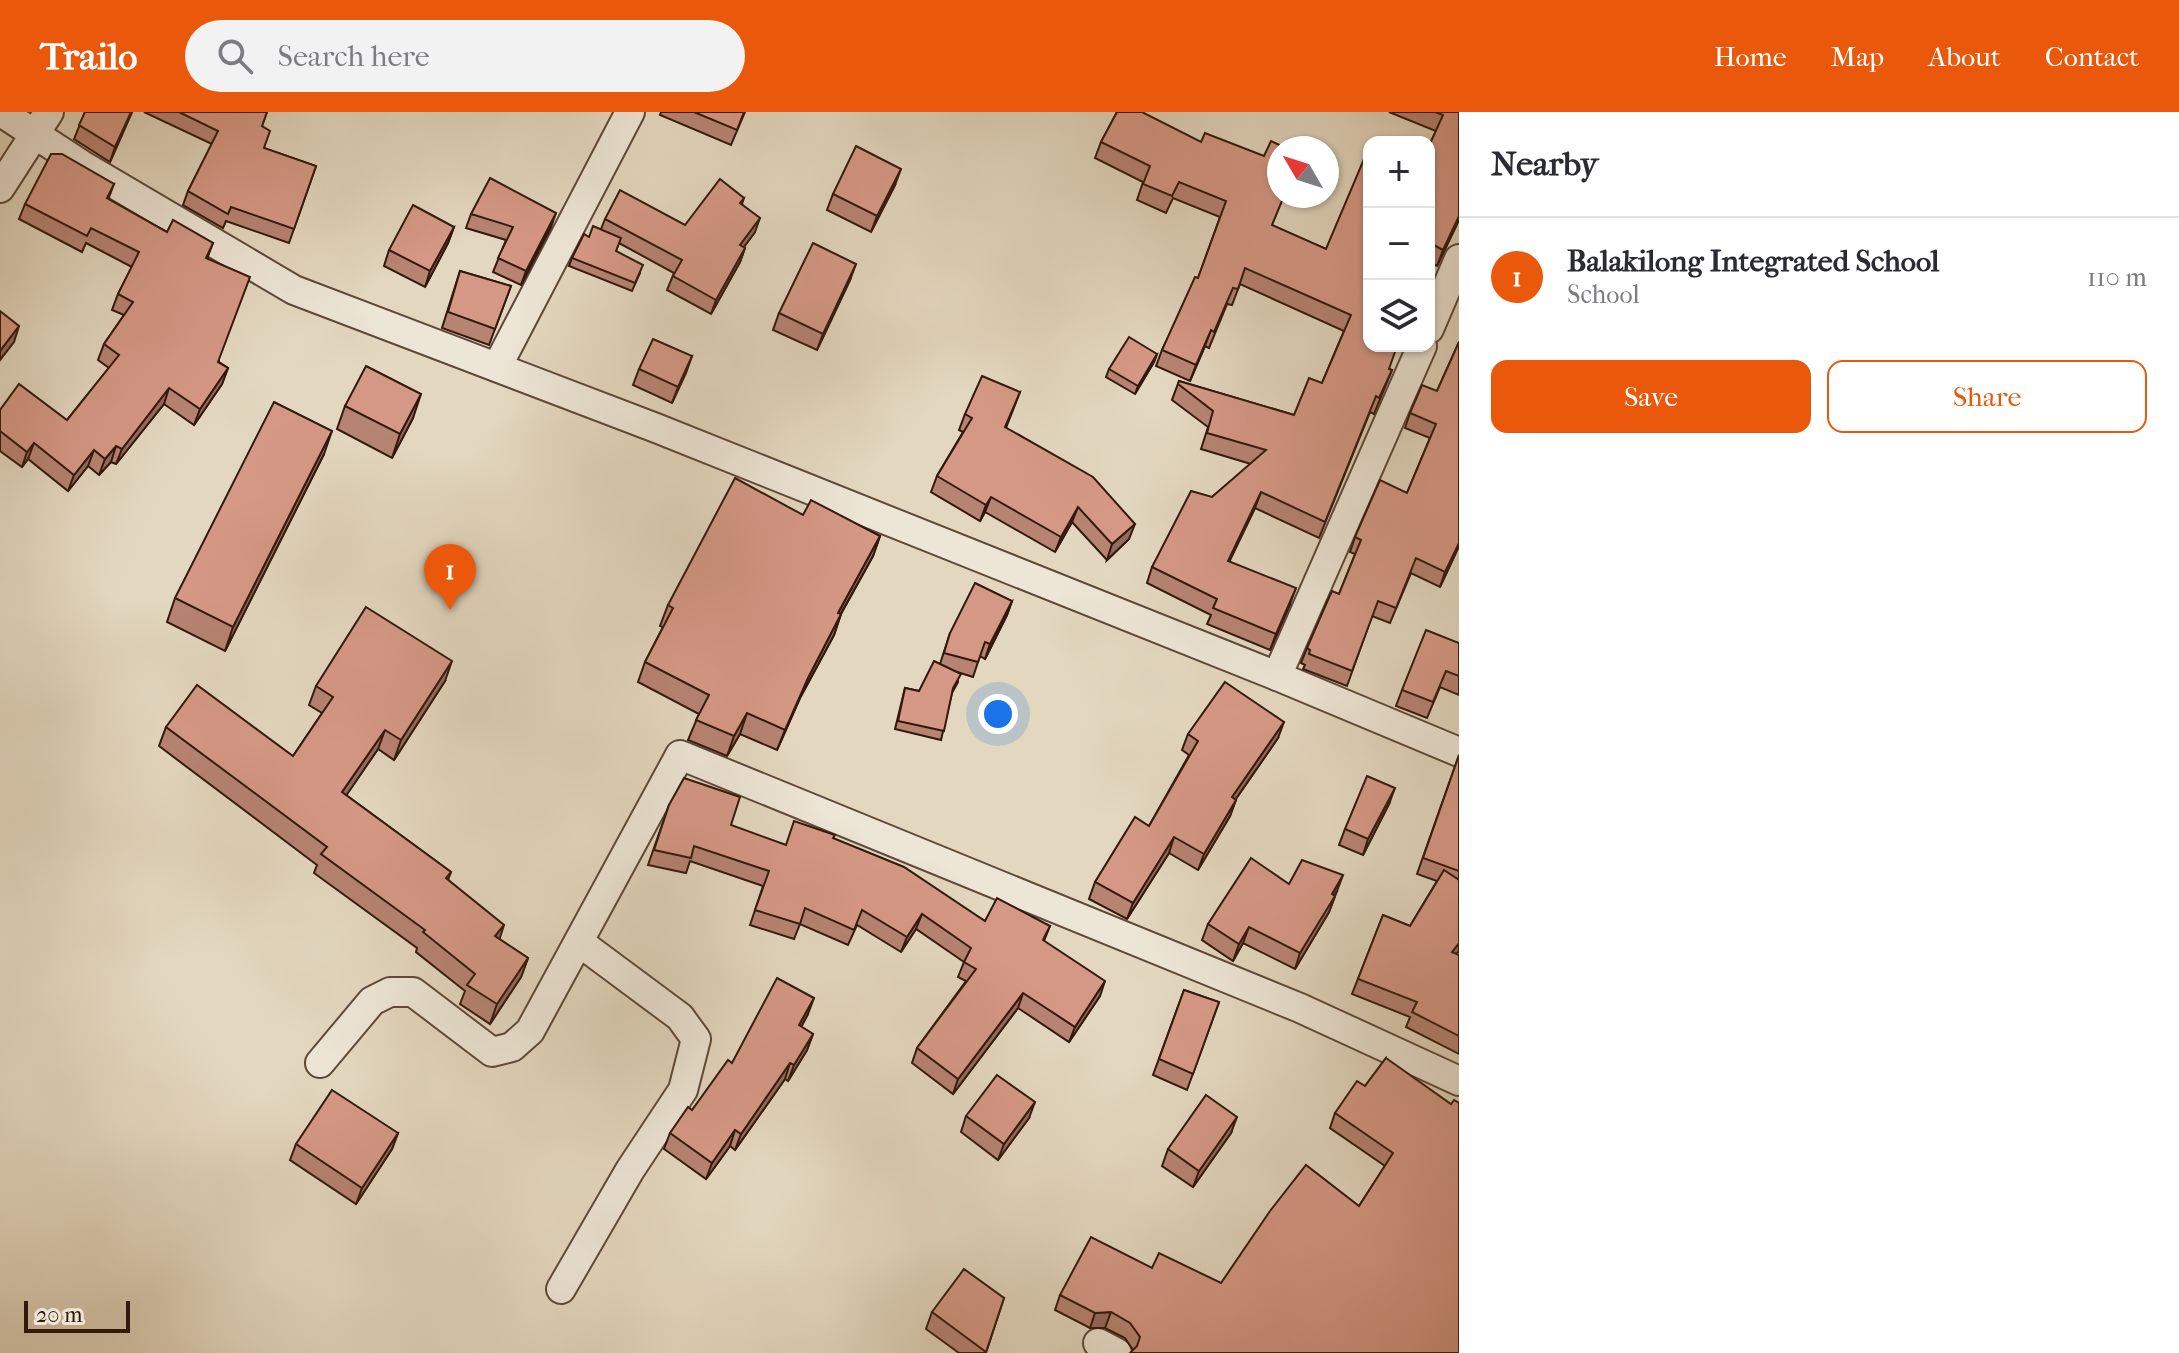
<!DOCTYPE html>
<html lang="en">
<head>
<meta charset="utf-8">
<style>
  :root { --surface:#fff; --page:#f2f2f3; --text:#2b2b33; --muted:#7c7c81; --line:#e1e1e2; --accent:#ea580c }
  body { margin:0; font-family:"IM FELL French Canon",serif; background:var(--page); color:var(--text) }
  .controls { position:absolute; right:24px; top:24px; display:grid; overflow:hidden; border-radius:16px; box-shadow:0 2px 6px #0004 }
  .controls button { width:72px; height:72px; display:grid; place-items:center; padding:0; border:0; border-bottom:2px solid var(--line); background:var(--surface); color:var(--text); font:40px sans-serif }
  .compass { position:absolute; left:1267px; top:24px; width:72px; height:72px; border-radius:50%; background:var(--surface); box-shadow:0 2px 6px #0004; rotate:309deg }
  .scale { position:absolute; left:24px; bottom:20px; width:106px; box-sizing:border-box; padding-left:8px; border:4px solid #32190b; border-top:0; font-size:22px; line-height:28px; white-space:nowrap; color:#32190b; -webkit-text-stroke:6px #ede5d5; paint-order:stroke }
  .you { position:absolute; left:998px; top:602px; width:28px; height:28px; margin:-20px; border:6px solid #fff; border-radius:50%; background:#1a73e8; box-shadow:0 0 0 12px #1a73e833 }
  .badge { display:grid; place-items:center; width:52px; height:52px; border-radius:50%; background:var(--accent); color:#fff; font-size:26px; font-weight:700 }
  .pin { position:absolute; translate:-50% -66px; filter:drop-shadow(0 2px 4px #0008) }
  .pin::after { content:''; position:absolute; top:42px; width:28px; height:24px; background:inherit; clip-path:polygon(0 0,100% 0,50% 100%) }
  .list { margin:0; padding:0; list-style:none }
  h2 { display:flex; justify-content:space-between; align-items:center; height:104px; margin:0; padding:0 32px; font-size:34px }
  h2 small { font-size:26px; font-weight:400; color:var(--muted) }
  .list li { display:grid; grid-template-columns:52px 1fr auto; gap:24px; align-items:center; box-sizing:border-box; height:120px; padding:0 32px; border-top:2px solid var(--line) }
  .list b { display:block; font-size:30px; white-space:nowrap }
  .list p { margin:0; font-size:26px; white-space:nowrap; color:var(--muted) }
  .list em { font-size:26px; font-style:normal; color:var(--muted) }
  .actions { display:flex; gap:16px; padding:24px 32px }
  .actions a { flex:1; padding:18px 0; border:2px solid var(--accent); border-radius:16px; text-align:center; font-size:28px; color:var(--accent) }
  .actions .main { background:var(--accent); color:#fff }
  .icon { flex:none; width:44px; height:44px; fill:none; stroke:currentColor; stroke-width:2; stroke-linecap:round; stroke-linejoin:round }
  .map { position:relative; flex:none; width:1459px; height:1241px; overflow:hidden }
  header { display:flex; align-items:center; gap:48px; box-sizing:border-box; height:112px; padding:0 40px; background:var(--accent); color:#fff }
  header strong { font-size:38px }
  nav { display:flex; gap:44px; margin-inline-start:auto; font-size:28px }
  .search { width:560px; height:72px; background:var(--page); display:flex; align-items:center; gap:20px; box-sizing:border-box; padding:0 28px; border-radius:44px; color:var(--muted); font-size:30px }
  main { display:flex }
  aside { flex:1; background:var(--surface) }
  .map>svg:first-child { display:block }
</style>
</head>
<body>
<header>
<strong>Trailo</strong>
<div class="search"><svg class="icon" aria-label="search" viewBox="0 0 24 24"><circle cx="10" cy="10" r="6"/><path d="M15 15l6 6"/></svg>Search here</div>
<nav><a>Home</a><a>Map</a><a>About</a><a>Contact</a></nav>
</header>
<main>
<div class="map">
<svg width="1459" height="1241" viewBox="0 0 1459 1241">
  <rect width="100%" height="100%" fill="#e3d7bf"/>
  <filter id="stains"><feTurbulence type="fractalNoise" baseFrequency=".0025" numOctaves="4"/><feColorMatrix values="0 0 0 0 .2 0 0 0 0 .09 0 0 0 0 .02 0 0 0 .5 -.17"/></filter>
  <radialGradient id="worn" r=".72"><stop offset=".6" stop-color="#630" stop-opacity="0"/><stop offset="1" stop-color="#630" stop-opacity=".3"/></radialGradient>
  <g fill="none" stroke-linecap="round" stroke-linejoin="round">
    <g stroke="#5e4838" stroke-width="32">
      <g id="minor">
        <path d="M1 0 82 53 294 178 656 316 1277 564 1459 640"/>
        <path d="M0 76 49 0"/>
        <path d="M1429 217 1459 147"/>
        <path d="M497 255 630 0"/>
        <path d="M1277 564 1422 234"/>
        <path d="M320 951 372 889 390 880H413L492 940 512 935 530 919 680 643 1300 896 1459 969"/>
        <path d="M561 1177 630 1058 683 978 696 927 680 905 579 830"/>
        <path d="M1098 1231 1117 1241"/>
      </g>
    </g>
    <use href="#minor" stroke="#ede5d5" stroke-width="28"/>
  </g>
  <g fill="#b78373" stroke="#32190b" stroke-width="2">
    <path d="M85 0H132L110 50 74 27Z"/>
    <path d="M144 0H267L262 14 264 36 316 54 289 131 226 109 223 116 183 93 188 79 212 32Z"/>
    <path d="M661 0H745L731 33 660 3Z"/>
    <path d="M1117 0 1272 114 1326 137 1389 257 1392 258 1374 302 1370 300 1319 426 1255 396 1229 449 1290 492 1270 538 1207 512 1211 503 1147 471 1152 455 1212 385 1251 352 1201 337 1208 315 1172 288 1179 269 1294 303 1322 271 1344 219 1240 172 1232 193 1227 192 1209 236 1205 234 1190 269 1156 254 1162 238 1198 166 1220 105 1173 86 1166 101 1137 88 1143 70 1095 46 1101 30Z"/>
    <path d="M1389 0H1459V108L1437 154 1429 150V34L1436 19Z"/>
    <path d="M114 72 108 88 167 120 213 131 207 147 219 250 228 256 222 272 194 313 164 292 116 352 111 350 99 363 88 354 68 379 28 347 22 355 0 339V298L67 308 109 256 98 248 104 232 124 203 112 198 118 182 132 155 86 131 82 140 19 107 25 92Z"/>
    <path d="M895 73 871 120 827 98 833 82Z"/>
    <path d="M744 86 742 92 755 120 744 135 745 136 740 150 711 202 667 178 674 161 619 131 616 139 640 161 632 179 569 154 572 146 589 125 601 117 605 107 685 113Z"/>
    <path d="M471 102 551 115 521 173 493 160 506 128 466 116Z"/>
    <path d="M454 115 448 131 425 175 384 154 389 138Z"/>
    <path d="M460 159 511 174 489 233 442 216Z"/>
    <path d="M850 168 817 238 773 218 779 201Z"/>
    <path d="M1459 230V434L1440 475 1411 461 1390 511 1372 504 1347 574 1303 557 1305 553 1301 551 1307 536 1339 482 1355 442 1350 440 1355 425 1407 381 1430 326 1405 316 1410 301 1437 279Z"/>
    <path d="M1157 242 1154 250 1135 282 1106 265 1109 257Z"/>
    <path d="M692 244 672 291 633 273 639 257Z"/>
    <path d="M1020 280 1006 316 1129 427 1107 448 1072 410 1055 440 985 400 980 409 931 380 937 364 963 320 959 318 965 302Z"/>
    <path d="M345 294 413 306 392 346 337 317Z"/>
    <path d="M324 342 225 539 167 510 175 486Z"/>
    <path d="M803 403 880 424 873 444 841 502 834 523 800 586 777 638 740 622 727 644 688 628 699 602 638 570 645 550 663 515 660 514 668 493Z"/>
    <path d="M1012 489 1007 503 985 547 980 544 973 565 957 560 958 570 952 581 941 628 895 617 905 576 919 579 940 552 950 521Z"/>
    <path d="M1459 531V583L1440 575 1427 606 1396 594 1402 578Z"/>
    <path d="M445 569 394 648 378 637 346 683 451 760 448 768 499 827 528 846 521 865 490 912 460 892 465 879 416 840 417 836 314 761 317 753 159 634 166 615 293 644 322 601 309 593 316 574Z"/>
    <path d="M1188 622 1278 626 1236 687 1230 704 1198 758 1169 741 1127 807 1089 787 1095 770 1149 714 1189 643 1182 638Z"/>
    <path d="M1459 643V839L1456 842 1459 843V942L1406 915 1410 905 1352 882 1383 803 1410 814 1437 769 1417 762Z"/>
    <path d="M1389 692 1363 743 1339 733 1345 717Z"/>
    <path d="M669 693 785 733 833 726 985 809 1050 814 1044 829 1100 884 1069 930 1018 896 953 982 912 951 917 936 966 869 958 865 964 850 916 817 901 840 857 813 848 833 800 812 794 827 750 813 763 774 690 749 686 761 648 753Z"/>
    <path d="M1289 772 1337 779 1329 800 1295 857 1243 831 1233 849 1202 828 1208 812Z"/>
    <path d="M1184 878 1219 890 1187 978 1153 963Z"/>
    <path d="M808 902 801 915 813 922 807 938 788 969 785 967 735 1038 730 1034 706 1067 664 1037 670 1021 692 998 732 951Z"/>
    <path d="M1386 946 1459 1241 1133 1238 1125 1226 1105 1216H1090L1055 1198 1060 1183 1152 1156 1221 1171 1359 1094 1385 1054 1330 1016 1335 1001 1365 974Z"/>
    <path d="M966 1004 1029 1006 998 1048 961 1020Z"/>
    <path d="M398 1021 392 1037 356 1092 290 1048 296 1032Z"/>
    <path d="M1231 1021 1193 1075 1162 1054 1168 1037Z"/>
    <path d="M1004 1186 986 1241H959L926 1217 932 1200Z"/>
  </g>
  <g fill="#956a5e" stroke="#32190b" stroke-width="2">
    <path d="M131 0H132L110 50 115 35Z"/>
    <path d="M901 57 895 73 871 120 877 104Z"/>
    <path d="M556 101 551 115 521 173 526 159Z"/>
    <path d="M1459 104V108L1437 154 1443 138Z"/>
    <path d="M760 106 755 120 735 147 740 133Z"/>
    <path d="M454 115 448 131 425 175 430 159Z"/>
    <path d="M745 136 740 150 711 202 716 188Z"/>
    <path d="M856 152 850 168 817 238 823 222Z"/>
    <path d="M19 214 14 230 0 248V239Z"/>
    <path d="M1211 218 1205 234 1190 269 1196 253Z"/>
    <path d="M1157 242 1154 250 1135 282 1138 274Z"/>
    <path d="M692 244 686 261 672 291 678 275Z"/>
    <path d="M228 256 222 272 194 313 200 297Z"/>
    <path d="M169 276 164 292 116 352 122 337Z"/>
    <path d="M421 282 413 306 392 346 400 322Z"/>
    <path d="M332 319 324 342 225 539 233 515Z"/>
    <path d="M34 331 28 347 22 355 27 340Z"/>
    <path d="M116 334 111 350 99 363 105 347Z"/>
    <path d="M94 338 88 354 68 379 74 363Z"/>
    <path d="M1261 380 1255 396 1222 465 1228 449Z"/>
    <path d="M991 385 985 400 980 409 986 393Z"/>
    <path d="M1078 395 1072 410 1055 440 1061 425Z"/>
    <path d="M1135 412 1129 427 1107 448 1112 432Z"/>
    <path d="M880 424 873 444 830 521 838 501Z"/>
    <path d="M1459 431V434L1440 475 1445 460Z"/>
    <path d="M1296 476 1290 492 1270 538 1276 522Z"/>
    <path d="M1012 489 1007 503 985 547 990 532Z"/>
    <path d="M841 502 834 523 800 586 777 638 785 618 808 566Z"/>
    <path d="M452 549 445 569 394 648 401 628Z"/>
    <path d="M747 601 740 622 727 644 734 624Z"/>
    <path d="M1284 610 1278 626 1226 701 1232 685Z"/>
    <path d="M385 618 378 637 335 700 342 680Z"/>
    <path d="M1395 676 1389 692 1363 743 1368 727Z"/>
    <path d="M1236 688 1230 704 1198 758 1204 742Z"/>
    <path d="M1174 725 1169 741 1127 807 1133 791Z"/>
    <path d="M1343 763 1337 779 1330 792 1335 784 1329 800 1295 857 1300 841Z"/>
    <path d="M922 802 916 817 901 840 907 825Z"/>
    <path d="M504 813 498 832 495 824Z"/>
    <path d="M1249 815 1243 831 1233 849 1239 832Z"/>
    <path d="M1459 831V839L1446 855 1452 840Z"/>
    <path d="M528 846 521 865 490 912 497 892Z"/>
    <path d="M1105 869 1100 884 1069 930 1075 915Z"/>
    <path d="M1023 881 1018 896 953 982 958 967Z"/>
    <path d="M814 886 808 902 793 930 799 913Z"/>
    <path d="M813 922 807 938 788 969 794 953Z"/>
    <path d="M790 951 785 967 735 1038 741 1022Z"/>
    <path d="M1035 990 1029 1006 998 1048 1004 1032Z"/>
    <path d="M1237 1005 1231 1021 1193 1075 1199 1059Z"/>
    <path d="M735 1018 730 1034 706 1067 712 1051Z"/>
    <path d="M398 1021 392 1037 356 1092 362 1076Z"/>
    <path d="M1111 1200 1105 1216H1090L1095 1201Z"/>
  </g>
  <g fill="#d59886" stroke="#32190b" stroke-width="2">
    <path d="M85 0H131L115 35 79 13Z"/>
    <path d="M179 0H267L262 14 270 19 264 36 316 54 294 117 231 95 228 102 188 79 218 19Z"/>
    <path d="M694 0H744L737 18Z"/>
    <path d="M1117 0H1142L1201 30 1205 21 1264 44 1271 29 1286 36H1279V84H1284L1272 113 1326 137 1364 47 1369 49V234H1397L1389 257 1392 258 1379 286 1376 284 1325 410 1261 380 1228 449 1296 476 1276 522 1213 496 1217 487 1152 455 1191 379 1212 385 1266 338 1207 321 1213 299 1178 272 1179 269 1294 303 1309 266 1322 271 1351 203 1245 156 1238 177 1233 176 1214 220 1211 218 1196 253 1162 238 1195 165 1198 166 1226 89 1179 70 1172 84 1143 72 1150 54 1101 30Z"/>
    <path d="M1435 0H1459V104L1443 138 1432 132 1429 142V34L1443 3Z"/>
    <path d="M856 34 901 57 877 104 833 82Z"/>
    <path d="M51 42H62L114 72 107 86 167 120 173 108 213 131 206 146 250 165 218 250 228 256 200 297 169 276 122 337 116 334 105 347 94 338 74 363 34 331 27 340 0 319V298L19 272 67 308 119 243 104 232 133 190 118 182 139 140 91 116 87 124 25 92Z"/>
    <path d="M490 66 556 101 526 159 498 146 513 115 471 102Z"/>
    <path d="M720 67 744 86 740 91 760 106 740 133 745 136 716 188 673 164 682 148 605 107 620 78 685 113Z"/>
    <path d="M413 93 454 115 430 159 389 138Z"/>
    <path d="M593 114 621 126 616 139 643 153 635 171 572 146 584 122 589 125Z"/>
    <path d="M813 131 856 152 823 222 779 201Z"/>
    <path d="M460 159 511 174 495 217 448 200Z"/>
    <path d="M0 199 19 214 0 239Z"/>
    <path d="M1129 225 1157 242 1138 274 1109 257Z"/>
    <path d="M653 227 692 244 678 275 639 257Z"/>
    <path d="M1459 230V431L1445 460 1416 446 1396 496 1378 489 1352 559 1309 542 1310 538 1307 536 1327 490 1332 479 1339 482 1361 428 1355 425 1380 368 1407 381 1436 312 1410 301 1422 273 1437 279Z"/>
    <path d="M366 254 421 282 400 322 345 294Z"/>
    <path d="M982 264 1020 280 1005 315 1093 365 1135 412 1112 432 1078 395 1061 425 991 385 986 393 937 364 972 306 965 302Z"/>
    <path d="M274 290 332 319 233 515 175 486Z"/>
    <path d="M735 366 803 403 811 388 880 424 838 501 841 502 808 566 785 618 747 601 734 624 696 608 709 583 645 550 673 496 668 493Z"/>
    <path d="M975 471 1012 489 990 532 985 530 978 550 944 541 950 521Z"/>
    <path d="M366 495 452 549 401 628 385 618 342 680 451 760 446 766 504 813 495 824 528 846 497 892 467 873 475 862 423 820 425 818 321 742 327 735 166 615 197 573 293 644 333 585 316 574Z"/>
    <path d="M1426 518 1459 531V564L1446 559 1433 590 1402 578Z"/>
    <path d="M934 549 961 562 953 576 944 619 898 609 905 576 919 579Z"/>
    <path d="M1225 570 1284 610 1232 685 1236 688 1204 742 1174 725 1133 791 1095 770 1135 705 1149 714 1198 629 1188 622Z"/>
    <path d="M1459 643V759L1423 746Z"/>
    <path d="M1367 664 1395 676 1368 727 1345 717Z"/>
    <path d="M684 666 740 685 731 713 786 733 794 709 835 723 833 726 904 755 985 809 997 786 1050 814 1043 828 1105 869 1075 915 1023 881 958 967 917 936 976 857 964 850 971 836 922 802 907 825 862 798 854 818 805 796 800 812 755 798 769 759 694 734 691 746 654 738 669 693Z"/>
    <path d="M1251 746 1289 772 1302 748 1343 763 1332 782 1335 784 1300 841 1249 815 1239 832 1208 812Z"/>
    <path d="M1444 758 1459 768V831L1452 840 1459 843V924L1412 900 1417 890 1358 867 1383 803 1410 814Z"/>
    <path d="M777 866 814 886 799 913 813 922 794 953 790 951 741 1022 735 1018 712 1051 670 1021 688 995 692 998 728 948 732 951Z"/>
    <path d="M1184 878 1219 890 1193 962 1159 947Z"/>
    <path d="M1386 946 1451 992 1454 988 1459 991V1241H1130L1137 1234 1140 1225 1130 1211 1111 1200 1095 1201 1060 1183 1091 1125 1152 1156 1159 1141 1221 1171 1270 1099 1306 1053 1359 1094 1393 1041 1335 1001 1357 969 1365 974Z"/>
    <path d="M997 963 1035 990 1004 1032 966 1004Z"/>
    <path d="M332 978 398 1021 362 1076 296 1032Z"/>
    <path d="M1206 983 1237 1005 1199 1059 1168 1037Z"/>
    <path d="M964 1157 1004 1186 986 1240 932 1200Z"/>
  </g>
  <rect width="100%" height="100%" filter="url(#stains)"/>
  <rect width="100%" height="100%" fill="url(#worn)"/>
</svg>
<div class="controls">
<button>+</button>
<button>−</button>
<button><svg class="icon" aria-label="layers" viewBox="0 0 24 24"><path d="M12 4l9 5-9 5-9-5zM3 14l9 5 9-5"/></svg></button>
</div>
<svg class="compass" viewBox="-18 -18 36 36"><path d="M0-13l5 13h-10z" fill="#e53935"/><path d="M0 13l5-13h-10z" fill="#7c7c81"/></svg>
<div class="scale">20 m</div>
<div class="you"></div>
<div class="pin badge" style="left:450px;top:498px">1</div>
</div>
<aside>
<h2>Nearby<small></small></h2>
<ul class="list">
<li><span class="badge">1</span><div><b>Balakilong Integrated School</b><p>School</p></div><em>110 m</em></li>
</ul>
<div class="actions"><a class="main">Save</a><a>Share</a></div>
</aside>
</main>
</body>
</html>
